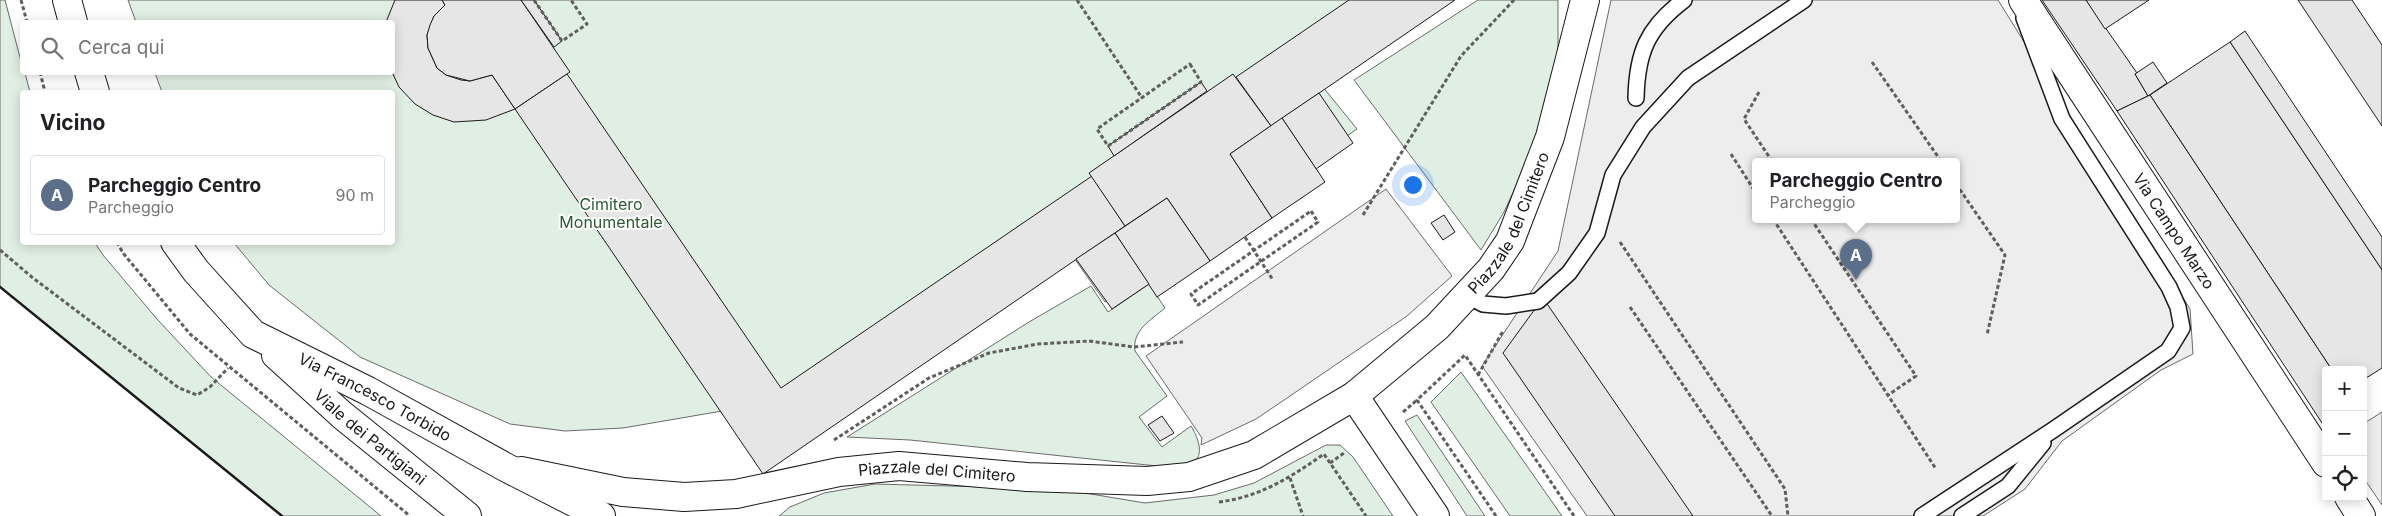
<!DOCTYPE html>
<html lang="it">
<head>
<meta charset="utf-8">
<style>
  :root { --surface:#fff; --page:#f2f2f2; --text:#202124; --muted:#757577; --line:#e0e0e0; --accent:#b45309 }
  body { margin:0; font-family:Inter,sans-serif; background:var(--page); color:var(--text) }
  .controls { position:absolute; right:15px; bottom:15px; display:grid; overflow:hidden; border-radius:5px; box-shadow:0 2px 12px #0003 }
  .controls button { width:45px; height:45px; display:grid; place-items:center; padding:0; border:0; border-bottom:1px solid var(--line); background:var(--surface); color:var(--text); font:25px sans-serif }
  .you { position:absolute; left:1412px; top:184px; width:18px; height:18px; margin:-12px; border:4px solid #fff; border-radius:50%; background:#1a73e8; box-shadow:0 0 0 8px #1a73e833 }
  .badge { display:grid; place-items:center; width:32px; height:32px; border-radius:50%; background:var(--accent); color:#fff; font-size:16px; font-weight:700 }
  .pin { position:absolute; translate:-50% -41px; filter:drop-shadow(0 1px 2px #0008) }
  .pin::after { content:''; position:absolute; top:26px; width:18px; height:15px; background:inherit; clip-path:polygon(0 0,100% 0,50% 100%) }
  .popup { position:absolute; left:1752px; top:158px; width:208px; height:65px; box-sizing:border-box; display:grid; place-content:center; border-radius:5px; background:var(--surface); filter:drop-shadow(0 1px 4px #0005); font-size:16px; white-space:nowrap; color:var(--muted) }
  .popup b { font-size:19px; color:var(--text) }
  .popup::after { content:''; position:absolute; left:50%; top:100%; margin-left:-10px; border:10px solid transparent; border-top-color:var(--surface) }
  .list { margin:0; padding:0; list-style:none }
  h2 { display:flex; justify-content:space-between; align-items:center; height:65px; margin:0; padding:0 20px; font-size:21px }
  h2 small { font-size:16px; font-weight:400; color:var(--muted) }
  .list li { display:grid; grid-template-columns:32px 1fr auto; gap:15px; align-items:center; box-sizing:border-box; height:80px; margin:0 10px 10px; padding:0 10px; border:1px solid var(--line); border-radius:5px }
  .list b { display:block; font-size:19px; white-space:nowrap }
  .list p { margin:0; font-size:16px; white-space:nowrap; color:var(--muted) }
  .list em { font-size:16px; font-style:normal; color:var(--muted) }
  .icon { flex:none; width:28px; height:28px; fill:none; stroke:currentColor; stroke-width:2; stroke-linecap:round; stroke-linejoin:round }
  .map { position:relative; flex:none; width:2382px; height:516px; overflow:hidden }
  .search { position:absolute; background:var(--surface); box-shadow:0 2px 12px #0003; left:20px; top:20px; width:375px; height:55px; display:flex; align-items:center; gap:12px; box-sizing:border-box; padding:0 18px; border-radius:5px; color:var(--muted); font-size:19px }
  .panel { position:absolute; background:var(--surface); box-shadow:0 2px 12px #0003; left:20px; top:90px; width:375px; height:155px; border-radius:5px }
  .map>svg:first-child { display:block }
</style>
</head>
<body>
<div class="map">
<svg width="2382" height="516" viewBox="0 0 2382 516">
  <rect width="100%" height="100%" fill="#fff"/>
  <g fill="#e0efe3" stroke="#6a6a6a">
    <path d="M0 0H5L22 65V72L25 73 30 92H22V242L95 243 103 255 157 319 211 377 381 516H282L0 287Z"/>
    <path d="M128 0H1436L1318 81 1357 129 1105 302 1072 255 761 463 722 411 623 428 565 431 510 424 360 357 269 285 234 243 392 242V92H162L155 73 392 72V22H136Z"/>
    <path d="M1478 0H1558V70L1531 154 1504 212 1481 250 1354 80Z"/>
    <path d="M1149 284 1165 308C1151 320 1132 330 1135 351L1167 396 1139 417 1162 447 1191 426C1197 436 1206 455 1192 464 1188 466 1181 467 1176 468L910 440 847 437 1029 322 1091 286 1108 312Z"/>
    <path d="M1461 372 1562 516H1510L1431 402Z"/>
    <path d="M1417 415 1485 516H1467L1405 421Z"/>
    <path d="M1326 445H1340L1353 457 1393 516H779L790 507 824 493 875 484 1061 489 1145 503 1214 495 1254 483Z"/>
  </g>
  <g fill="#ededed" stroke="#6a6a6a" fill-rule="evenodd">
    <path d="M1611 0H1998L2190 309 2193 354 2161 370 2062 441 2025 489 1983 516H1587L1482 366 1558 251ZM1756 161H1956V219H1756Z"/>
    <path d="M1386 189 1452 276 1407 316 1290 396 1256 419 1201 445 1202 438 1146 356Z"/>
    <path d="M2382 412V505L2363 477V424Z"/>
  </g>
  <g fill="#e6e6e6" stroke="#1a1a1a">
    <path d="M395 0H442L445 5 434 16 427 35 428 48 437 68 446 75 461 80 470 81 492 75 515 109 486 120 454 122 433 115 415 104 399 87 392 72V22H386Z"/>
    <path d="M442 0H521L570 72 515 109 492 75 470 81 446 75 437 68 428 48 427 35 430 25 434 16 445 5Z"/>
    <path d="M521 0H534L562 41 554 47Z"/>
    <path d="M1349 0H1455L1271 126 1236 77Z"/>
    <path d="M2042 0H2086L2137 73 2135 74 2148 96 2117 111Z"/>
    <path d="M2086 0H2149L2105 29Z"/>
    <path d="M2298 0H2352L2382 45V126Z"/>
    <path d="M2245 31 2382 237V270L2230 42Z"/>
    <path d="M2230 42 2382 270V368L2363 380V370H2332L2150 95Z"/>
    <path d="M2153 62 2167 83 2148 96 2135 74Z"/>
    <path d="M567 74 781 388 1092 176 1125 226 763 474 515 109Z"/>
    <path d="M1233 74 1271 126 1230 154 1272 218 1210 261 1167 198 1125 226 1089 173Z"/>
    <path d="M1201 82 1207 91 1114 156 1108 146Z"/>
    <path d="M1319 93 1353 143 1316 169 1282 118Z"/>
    <path d="M2150 95 2332 370H2326L2324 426 2117 111Z"/>
    <path d="M1282 118 1325 182 1272 218 1230 154Z"/>
    <path d="M1167 198 1210 261 1157 297 1115 233Z"/>
    <path d="M1444 215 1455 232 1443 240 1431 223Z"/>
    <path d="M1115 233 1149 284 1112 309 1076 259Z"/>
    <path d="M1543 298 1693 516H1615L1503 353Z"/>
    <path d="M1162 416 1174 433 1160 441 1148 425Z"/>
  </g>
  <g fill="none" stroke-linecap="round" stroke-linejoin="round">
    <g stroke="#1a1a1a" stroke-width="18">
      <g id="service">
        <path d="M1636 98C1637 53 1647 28 1684 0"/>
        <path d="M1468 296 1483 304 1506 306 1538 301 1569 273 1597 233 1613 175 1643 127 1688 78 1804 0"/>
        <path d="M1922 516 2053 430 2168 351 2182 328 2178 307 2169 287 2062 119 2024 18"/>
        <path d="M1962 516 2008 486 2043 443"/>
      </g>
    </g>
    <g stroke="#1a1a1a" stroke-width="30">
      <g id="minor">
        <path id="s1" d="M2023 0 2326 463"/>
        <path d="M1354 396 1435 516"/>
        <path id="s2" d="M521 471 623 492 684 497 736 494 839 472 899 466 1027 477 1147 481 1189 477 1254 455 1354 396 1437 327 1491 269 1510 241 1550 137 1585 0"/>
        <path d="M2349 497 2361 516"/>
      </g>
    </g>
    <g stroke="#1a1a1a" stroke-width="30">
      <g id="primary">
        <path d="M67 0 73 22"/>
        <path d="M89 72 95 92"/>
        <path id="s3" d="M175 242 196 271 253 334 368 391 505 467 601 516"/>
        <path id="s4" d="M276 355 342 415 467 516"/>
      </g>
    </g>
    <g stroke="#5f5f5f" stroke-width="3" stroke-dasharray="4 2.5" stroke-linecap="butt">
      <path d="M21 0 27 22"/>
      <path d="M534 0 562 41 587 24 571 0"/>
      <path d="M1077 0 1142 98"/>
      <path d="M1872 62 1941 161"/>
      <path d="M1190 64 1201 82 1108 146 1097 129Z"/>
      <path d="M40 72 45 92"/>
      <path d="M1759 92 1744 119 1772 161"/>
      <path d="M1731 154 1756 193"/>
      <path d="M1956 184 2005 255 1987 335"/>
      <path d="M1311 211 1318 222 1198 305 1191 294Z"/>
      <path d="M1363 215 1461 56 1514 0"/>
      <path d="M1773 219 1936 469"/>
      <path d="M1811 219 1916 376 1888 395"/>
      <path d="M1245 237 1273 280"/>
      <path d="M117 242 123 253 190 334 410 516"/>
      <path d="M1620 242 1785 489 1788 516"/>
      <path d="M0 250 33 278 179 388 197 395 210 387 228 368"/>
      <path d="M1630 307 1772 516"/>
      <path d="M1478 375 1503 331"/>
      <path d="M1403 412 1417 400"/>
      <path d="M834 440 929 378 989 353 1038 344 1089 341 1134 347 1183 342"/>
      <path d="M1330 463 1344 453"/>
      <path d="M1290 478 1303 516"/>
      <path d="M1219 502C1260 497 1291 477 1324 454L1366 516"/>
      <path d="M1496 516 1417 400 1465 355 1574 516"/>
    </g>
    <use href="#service" stroke="#fff" stroke-width="15"/>
    <use href="#minor" stroke="#fff" stroke-width="28"/>
    <use href="#primary" stroke="#fff" stroke-width="28"/>
    <path stroke="#1a1a1a" stroke-width="2.5" d="M0 287 282 516"/>
  </g>
  <g text-anchor="middle" dominant-baseline="central" stroke-width="4" stroke-linejoin="round" paint-order="stroke">
    <g font-size="16" fill="#2b5a34" stroke="#fff">
      <text x="611" y="204">Cimitero<tspan x="611" dy="18">Monumentale</tspan></text>
    </g>
    <g font-size="16" fill="#1a1a1a" stroke="#fff">
      <text stroke="none"><textPath href="#s2" startOffset="1095">Piazzale del Cimitero</textPath></text>
      <text stroke="none"><textPath href="#s1" startOffset="276">Via Campo Marzo</textPath></text>
      <text stroke="none"><textPath href="#s3" startOffset="258">Via Francesco Torbido</textPath></text>
      <text stroke="none"><textPath href="#s4" startOffset="125">Viale dei Partigiani</textPath></text>
      <text stroke="none"><textPath href="#s2" startOffset="421">Piazzale del Cimitero</textPath></text>
    </g>
  </g>
</svg>
<div class="controls">
<button>+</button>
<button>−</button>
<button><svg class="icon" aria-label="locate" viewBox="0 0 24 24"><circle cx="12" cy="12" r="6"/><path d="M12 2v4M12 18v4M2 12h4M18 12h4"/></svg></button>
</div>
<div class="you"></div>
<div class="pin badge" style="left:1856px;top:280px;background:#5c6f8a">A</div>
<div class="popup"><b>Parcheggio Centro</b>Parcheggio</div>
<div class="search"><svg class="icon" aria-label="search" viewBox="0 0 24 24"><circle cx="10" cy="10" r="6"/><path d="M15 15l6 6"/></svg>Cerca qui</div>
<section class="panel">
<h2>Vicino<small></small></h2>
<ul class="list">
<li><span class="badge" style="background:#5c6f8a">A</span><div><b>Parcheggio Centro</b><p>Parcheggio</p></div><em>90 m</em></li>
</ul>
</section>
</div>
</body>
</html>
